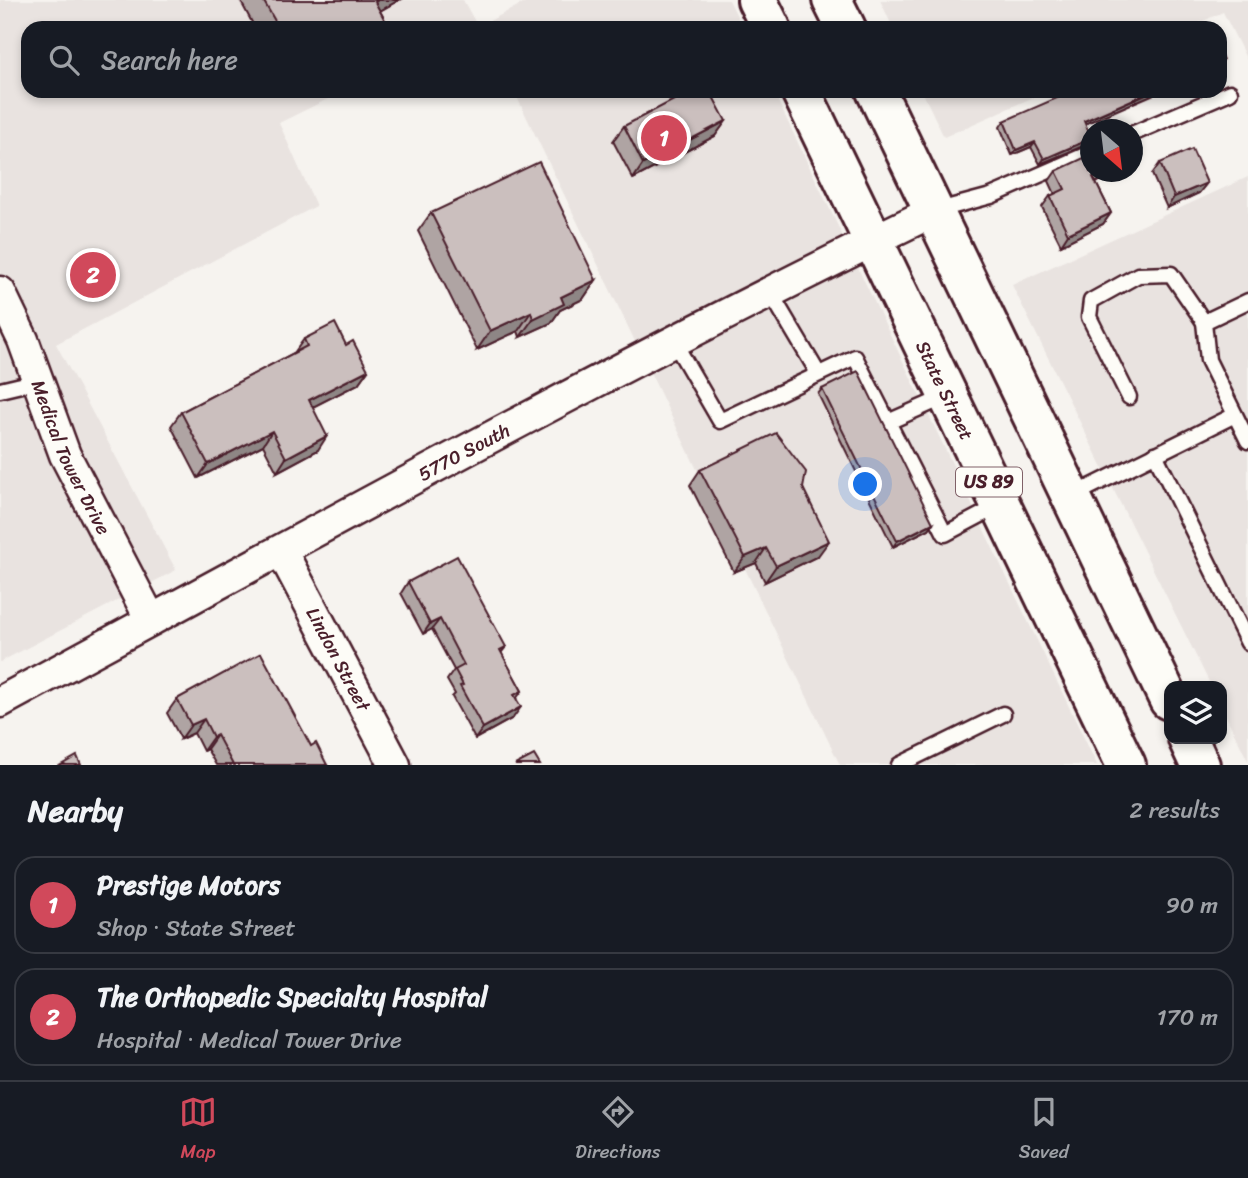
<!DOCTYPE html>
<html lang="en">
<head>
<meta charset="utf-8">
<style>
  :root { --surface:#171b24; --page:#242831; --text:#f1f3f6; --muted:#9ea1a6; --line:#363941; --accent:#d1495b }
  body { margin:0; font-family:Sriracha,sans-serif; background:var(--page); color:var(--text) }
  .controls { position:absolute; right:21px; bottom:21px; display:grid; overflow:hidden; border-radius:14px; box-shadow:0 4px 10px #0003 }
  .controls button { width:63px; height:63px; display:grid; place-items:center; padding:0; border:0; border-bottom:2px solid var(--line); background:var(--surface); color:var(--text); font:35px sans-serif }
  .compass { position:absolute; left:1080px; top:119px; width:63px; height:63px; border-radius:50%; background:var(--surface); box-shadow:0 4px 10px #0003; rotate:152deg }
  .you { position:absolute; left:866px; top:485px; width:24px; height:24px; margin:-18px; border:5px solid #fff; border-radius:50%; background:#1a73e8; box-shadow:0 0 0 10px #1a73e833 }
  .badge { display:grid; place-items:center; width:46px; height:46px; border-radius:50%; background:var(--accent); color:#fff; font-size:23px; font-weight:700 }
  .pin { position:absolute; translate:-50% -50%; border:4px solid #fff; box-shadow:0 2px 7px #0006 }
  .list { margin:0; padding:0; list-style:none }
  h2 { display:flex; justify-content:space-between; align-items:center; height:91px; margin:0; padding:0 28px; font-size:30px }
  h2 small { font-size:23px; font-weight:400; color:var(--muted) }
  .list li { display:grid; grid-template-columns:46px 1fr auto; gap:21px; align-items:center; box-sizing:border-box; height:98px; margin:0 14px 14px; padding:0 14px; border:2px solid var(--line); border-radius:21px }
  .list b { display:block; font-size:26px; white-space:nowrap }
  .list p { margin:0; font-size:23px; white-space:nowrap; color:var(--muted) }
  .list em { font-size:23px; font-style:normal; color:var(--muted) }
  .icon { flex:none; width:38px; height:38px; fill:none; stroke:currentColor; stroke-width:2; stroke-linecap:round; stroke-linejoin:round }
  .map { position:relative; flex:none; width:1248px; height:765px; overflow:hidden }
  .search { position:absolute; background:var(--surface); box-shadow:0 4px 10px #0003; left:21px; right:21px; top:21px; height:77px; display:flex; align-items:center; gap:18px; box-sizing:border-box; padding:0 24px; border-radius:21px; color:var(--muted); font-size:26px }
  .sheet { height:315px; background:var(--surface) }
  nav { display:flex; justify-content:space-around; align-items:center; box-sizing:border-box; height:98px; border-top:2px solid var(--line); background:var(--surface); font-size:19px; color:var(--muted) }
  nav a { display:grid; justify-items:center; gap:4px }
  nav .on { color:var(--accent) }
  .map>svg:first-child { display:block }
</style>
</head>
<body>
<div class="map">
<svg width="1248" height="765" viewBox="0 0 1248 765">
  <rect width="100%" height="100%" fill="#f6f3ef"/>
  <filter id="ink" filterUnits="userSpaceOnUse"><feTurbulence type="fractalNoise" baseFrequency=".0143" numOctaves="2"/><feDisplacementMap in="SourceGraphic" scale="14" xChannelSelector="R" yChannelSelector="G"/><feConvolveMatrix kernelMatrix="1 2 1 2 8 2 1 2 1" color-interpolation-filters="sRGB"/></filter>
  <g filter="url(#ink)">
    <g fill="#e9e3e0">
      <path d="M0 0H463L478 27 28 28V91H344L279 123 316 206 56 344 176 570 0 662Z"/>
      <path d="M529 0H729L743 28H483L482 25Z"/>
      <path d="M880 0H1248V62L1223 12 1188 28H893Z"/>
      <path d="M514 91H773L1097 765H840Z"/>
      <path d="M922 91H1047L944 137Z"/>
      <path d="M1248 177V761L1222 708V686H1211L1012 285Z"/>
    </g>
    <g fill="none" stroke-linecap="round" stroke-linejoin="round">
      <g stroke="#4a1f2b" stroke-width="19">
        <g id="lane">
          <path d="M1132 134 1230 92"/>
          <path d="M935 211 991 196 1090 153"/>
          <path d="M770 292 818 373"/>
          <path d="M1248 301 1204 322 1208 360 1248 441"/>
          <path d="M674 342 720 421 855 357 945 534 998 506"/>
          <path d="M0 390 38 381"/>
          <path d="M1129 397 1089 317 1091 301 1138 275 1171 274 1204 322"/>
          <path d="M888 422 947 396"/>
          <path d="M1155 454 1248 643"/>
          <path d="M1072 496 1235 415"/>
          <path d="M899 765 1003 714"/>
        </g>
      </g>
      <g stroke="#4a1f2b" stroke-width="35">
        <g id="street">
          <path id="s1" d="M0 292 23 340 65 455 151 620"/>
          <path id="s2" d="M282 552 395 765"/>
          <path id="s3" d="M0 702C309 535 618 364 934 211"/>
        </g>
      </g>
      <g stroke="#4a1f2b" stroke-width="44">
        <g id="primary">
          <path d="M757 0 771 28"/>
          <path d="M832 0 846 28"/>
          <path id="s4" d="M801 91 1126 765"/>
          <path d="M876 91 1169 700"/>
          <path d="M1188 739 1200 765"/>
        </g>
      </g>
      <use href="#lane" stroke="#fdfcf7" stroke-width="14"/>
      <use href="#street" stroke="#fdfcf7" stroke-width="30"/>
      <use href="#primary" stroke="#fdfcf7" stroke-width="38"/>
    </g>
    <g fill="#afa4a3" stroke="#4a1f2b" stroke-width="2">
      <path d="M240 0H399L380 11 387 24 385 28H255Z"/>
      <path d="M726 121 715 136 633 179 613 141 624 126Z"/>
      <path d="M1004 121 1085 124 1088 144 1040 164 1031 147 1012 155 1000 127Z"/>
      <path d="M1160 163 1207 183 1199 193 1167 208 1152 174Z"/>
      <path d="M1056 171 1109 172 1105 178 1096 183 1111 213 1103 224 1061 245 1042 207 1050 196 1055 194 1049 181Z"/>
      <path d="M431 213 596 280 583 299 560 310 551 323 520 337 518 331 477 350 418 231Z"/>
      <path d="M304 339 346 345 368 370 358 384 312 407 318 450 277 472 263 445 198 478 171 426 181 412 294 353Z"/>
      <path d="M822 389 933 523 929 529 893 547 818 394Z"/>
      <path d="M700 470 803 488 818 556 765 582 756 563 734 572 690 485Z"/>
      <path d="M408 582 506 647 501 653 522 691 516 699 513 718 475 739 452 697 455 694 447 680 454 670 432 629 423 634 401 593Z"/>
      <path d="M177 699 311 746 327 765H216L207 749 203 751 194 733 181 739 167 713Z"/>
    </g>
    <g fill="#8e8685" stroke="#4a1f2b" stroke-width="2">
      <path d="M378 0H399L362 21 375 2Z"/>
      <path d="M1152 91H1161L1080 126 1084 121Z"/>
      <path d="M726 121 715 136 633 179 643 164Z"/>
      <path d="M1090 139 1088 144 1040 164 1044 159Z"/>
      <path d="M1035 142 1031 147 1012 155 1016 150Z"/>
      <path d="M1104 172H1109L1105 178 1086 188 1093 177Z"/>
      <path d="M1207 183 1199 193 1167 208 1174 197Z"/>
      <path d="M1111 213 1103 224 1061 245 1068 234Z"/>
      <path d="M596 280 583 299 560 310 551 323 520 337 533 319 561 297Z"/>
      <path d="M531 312 518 331 477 350 490 331Z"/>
      <path d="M368 370 358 384 299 414 309 400Z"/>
      <path d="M272 431 263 445 198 478 208 464Z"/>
      <path d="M327 436 318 450 277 472 286 458Z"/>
      <path d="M933 523 929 529 893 547 897 541Z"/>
      <path d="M829 541 818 556 765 582 776 566Z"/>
      <path d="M766 548 756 563 734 572 745 557Z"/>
      <path d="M440 619 432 629 423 634 430 624Z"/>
      <path d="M521 707 513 718 475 739 483 728Z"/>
      <path d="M204 719 194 733 181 739 191 725Z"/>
      <path d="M217 735 207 749 203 751 213 737Z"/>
    </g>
    <g fill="#cbbfbe" stroke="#4a1f2b" stroke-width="2">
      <path d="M263 0H378L375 2 387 24 381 28H279Z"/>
      <path d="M1220 52 1223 60 1220 62Z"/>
      <path d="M691 91H710L726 121 643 164 624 126Z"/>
      <path d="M1073 91H1152L1084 121 1090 135V139L1044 159 1035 142 1016 150 1004 121Z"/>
      <path d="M1192 149 1207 183 1174 197 1160 163Z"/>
      <path d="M1090 155V172H1104L1093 177 1111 213 1068 234 1050 196 1065 189 1056 171Z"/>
      <path d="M539 162 596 280 561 297 564 304 533 319 531 312 490 331 431 213Z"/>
      <path d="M335 323 346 345 353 341 368 370 309 400 327 436 286 458 272 431 208 464 181 412 307 346 304 339Z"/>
      <path d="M858 371 933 523 897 541 822 389Z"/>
      <path d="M776 433 806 472 803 488 829 541 776 566 766 548 745 557 700 470Z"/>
      <path d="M457 556 506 647 500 650 522 691 514 695 521 707 483 728 460 686 463 685 455 670 464 665 440 619 430 624 408 582Z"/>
      <path d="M261 653 311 746 316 743 327 765H233L217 735 213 737 204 719 191 725 177 699Z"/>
      <path d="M534 755 540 765H515Z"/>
      <path d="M77 756 81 765H61Z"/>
    </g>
  </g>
  <g text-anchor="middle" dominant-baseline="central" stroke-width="5" stroke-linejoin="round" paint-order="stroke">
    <rect fill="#fdfcf7" stroke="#806168" stroke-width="2" x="956" y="467.5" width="66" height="29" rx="5"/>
    <g font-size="18" font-weight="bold" fill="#4a1f2b">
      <text x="989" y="482">US 89</text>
    </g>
    <g font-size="19" fill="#4a1f2b" stroke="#fdfcf7">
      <text stroke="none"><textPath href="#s4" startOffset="332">State Street</textPath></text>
      <text stroke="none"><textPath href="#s3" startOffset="527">5770 South</textPath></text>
      <text stroke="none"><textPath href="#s1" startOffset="180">Medical Tower Drive</textPath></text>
      <text stroke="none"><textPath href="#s2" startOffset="121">Lindon Street</textPath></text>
    </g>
  </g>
</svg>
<div class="controls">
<button><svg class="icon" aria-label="layers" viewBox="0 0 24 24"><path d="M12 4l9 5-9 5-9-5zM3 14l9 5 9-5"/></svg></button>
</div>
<svg class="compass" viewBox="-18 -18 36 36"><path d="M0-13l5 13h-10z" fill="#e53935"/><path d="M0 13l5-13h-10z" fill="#9ea1a6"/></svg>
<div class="you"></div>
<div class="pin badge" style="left:664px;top:138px">1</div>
<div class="pin badge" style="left:93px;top:275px">2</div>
<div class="search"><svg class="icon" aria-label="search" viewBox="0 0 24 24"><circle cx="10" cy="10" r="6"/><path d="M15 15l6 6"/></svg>Search here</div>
</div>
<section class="sheet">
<h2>Nearby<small>2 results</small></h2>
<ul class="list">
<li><span class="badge">1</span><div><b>Prestige Motors</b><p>Shop · State Street</p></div><em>90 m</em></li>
<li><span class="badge">2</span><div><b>The Orthopedic Specialty Hospital</b><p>Hospital · Medical Tower Drive</p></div><em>170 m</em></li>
</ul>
</section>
<nav>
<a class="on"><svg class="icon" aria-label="map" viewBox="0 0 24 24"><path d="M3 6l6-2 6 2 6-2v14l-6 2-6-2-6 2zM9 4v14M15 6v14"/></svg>Map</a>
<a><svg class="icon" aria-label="directions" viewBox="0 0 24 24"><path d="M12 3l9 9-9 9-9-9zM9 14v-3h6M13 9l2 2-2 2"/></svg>Directions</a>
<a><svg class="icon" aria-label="saved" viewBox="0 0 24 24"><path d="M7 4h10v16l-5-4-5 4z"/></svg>Saved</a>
</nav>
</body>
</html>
